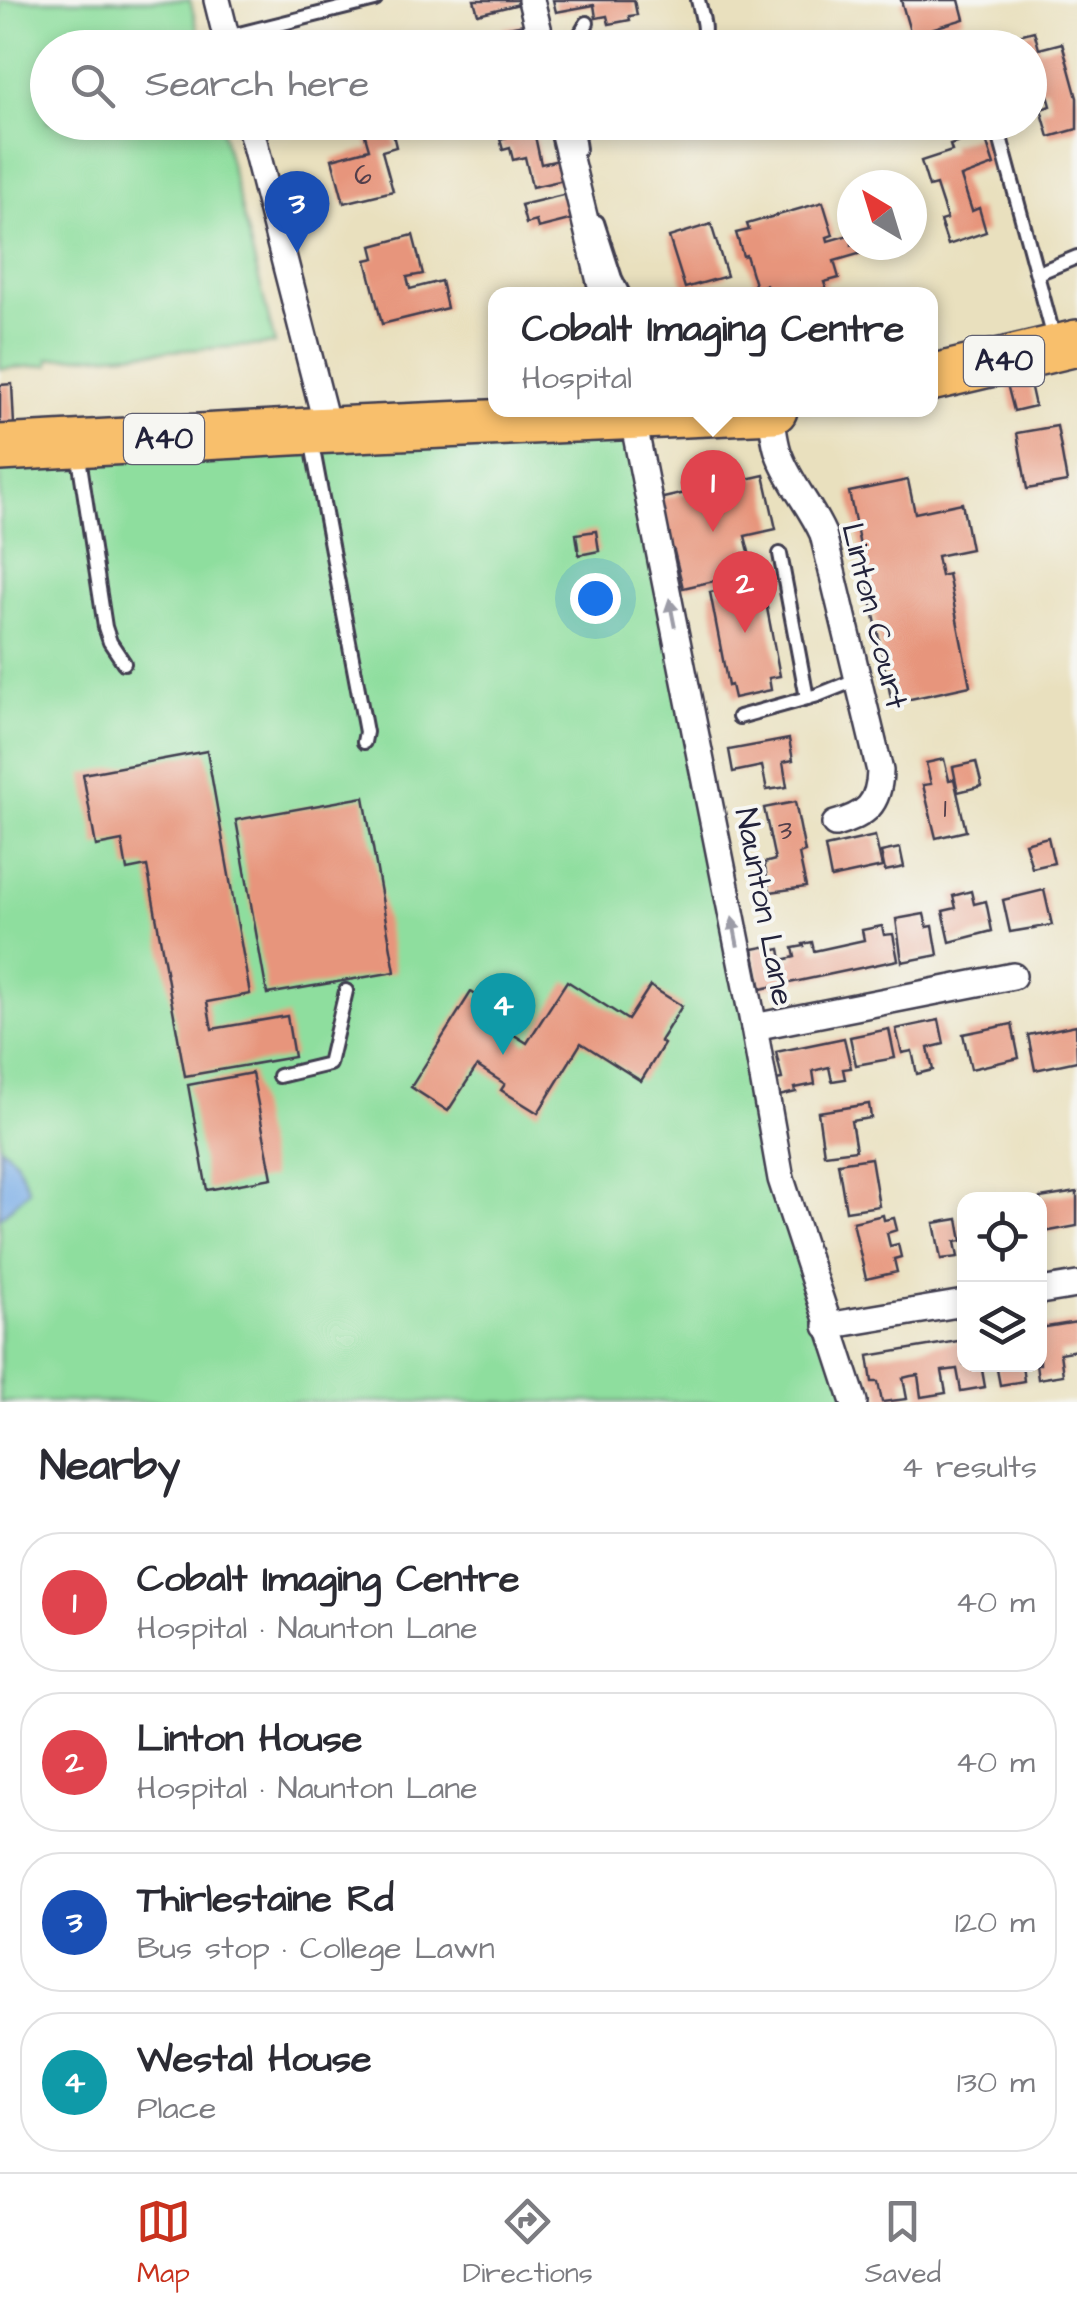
<!DOCTYPE html>
<html lang="en">
<head>
<meta charset="utf-8">
<style>
  :root { --surface:#fff; --page:#f2f2f3; --text:#2b2b33; --muted:#7c7c81; --line:#e1e1e2; --accent:#c8321e }
  body { margin:0; font-family:"Architects Daughter",sans-serif; background:var(--page); color:var(--text) }
  .controls { position:absolute; right:30px; bottom:30px; display:grid; overflow:hidden; border-radius:20px; box-shadow:0 5px 15px #0003 }
  .controls button { width:90px; height:90px; display:grid; place-items:center; padding:0; border:0; border-bottom:2px solid var(--line); background:var(--surface); color:var(--text); font:50px sans-serif }
  .compass { position:absolute; left:837px; top:170px; width:90px; height:90px; border-radius:50%; background:var(--surface); box-shadow:0 5px 15px #0003; rotate:322deg }
  .you { position:absolute; left:595px; top:598px; width:35px; height:35px; margin:-25px; border:8px solid #fff; border-radius:50%; background:#1a73e8; box-shadow:0 0 0 15px #1a73e833 }
  .badge { display:grid; place-items:center; width:65px; height:65px; border-radius:50%; background:var(--accent); color:#fff; font-size:32px; font-weight:700 }
  .pin { position:absolute; translate:-50% -82px; filter:drop-shadow(0 2px 5px #0008) }
  .pin::after { content:''; position:absolute; top:52px; width:35px; height:30px; background:inherit; clip-path:polygon(0 0,100% 0,50% 100%) }
  .popup { position:absolute; left:488px; top:287px; width:450px; height:130px; box-sizing:border-box; display:grid; place-content:center; border-radius:20px; background:var(--surface); filter:drop-shadow(0 2px 8px #0005); font-size:32px; white-space:nowrap; color:var(--muted) }
  .popup b { font-size:38px; color:var(--text) }
  .popup::after { content:''; position:absolute; left:50%; top:100%; margin-left:-20px; border:20px solid transparent; border-top-color:var(--surface) }
  .list { margin:0; padding:0; list-style:none }
  h2 { display:flex; justify-content:space-between; align-items:center; height:130px; margin:0; padding:0 40px; font-size:42px }
  h2 small { font-size:32px; font-weight:400; color:var(--muted) }
  .list li { display:grid; grid-template-columns:65px 1fr auto; gap:30px; align-items:center; box-sizing:border-box; height:140px; margin:0 20px 20px; padding:0 20px; border:2px solid var(--line); border-radius:40px }
  .list b { display:block; font-size:38px; white-space:nowrap }
  .list p { margin:0; font-size:32px; white-space:nowrap; color:var(--muted) }
  .list em { font-size:32px; font-style:normal; color:var(--muted) }
  .icon { flex:none; width:55px; height:55px; fill:none; stroke:currentColor; stroke-width:2; stroke-linecap:round; stroke-linejoin:round }
  .map { position:relative; flex:none; width:1077px; height:1402px; overflow:hidden }
  .search { position:absolute; background:var(--surface); box-shadow:0 5px 15px #0003; left:30px; right:30px; top:30px; height:110px; display:flex; align-items:center; gap:25px; box-sizing:border-box; padding:0 35px; border-radius:55px; color:var(--muted); font-size:38px }
  .sheet { height:770px; background:var(--surface) }
  nav { display:flex; justify-content:space-around; align-items:center; box-sizing:border-box; height:140px; border-top:2px solid var(--line); background:var(--surface); font-size:28px; color:var(--muted) }
  nav a { display:grid; justify-items:center; gap:5px }
  nav .on { color:var(--accent) }
  .map>svg:first-child { display:block }
</style>
</head>
<body>
<div class="map">
<svg width="1077" height="1402" viewBox="0 0 1077 1402">
  <rect width="100%" height="100%" fill="#f6f6f2"/>
  <filter id="ink" filterUnits="userSpaceOnUse"><feTurbulence type="fractalNoise" baseFrequency=".01" numOctaves="2"/><feDisplacementMap in="SourceGraphic" scale="20" xChannelSelector="R" yChannelSelector="G"/><feConvolveMatrix kernelMatrix="1 2 1 2 8 2 1 2 1" color-interpolation-filters="sRGB"/></filter>
  <filter id="wash" filterUnits="userSpaceOnUse"><feTurbulence type="fractalNoise" baseFrequency=".0048" numOctaves="4" result="noise"/><feDisplacementMap in="SourceGraphic" scale="40" xChannelSelector="R" yChannelSelector="G"/><feGaussianBlur stdDeviation="2.25" result="paint"/><feColorMatrix in="noise" values="0 0 0 0 0 0 0 0 0 0 0 0 0 0 0 0 0 1.4 0 .05"/><feComposite in="paint" operator="in"/></filter>
  <g filter="url(#wash)">
    <rect width="100%" height="100%" fill="#e9e0be"/>
    <g fill="#8ede9e" stroke="#58806c" stroke-width="2.5">
      <path d="M0 0H190L202 47 48 48V122L220 123 275 344 49 359V365L0 369Z"/>
      <path d="M633 418 781 1179 854 1402H0V448Z"/>
    </g>
    <path fill="#7baee7" stroke="#4e6891" stroke-width="2.5" d="M0 1146 16 1160 29 1190 0 1218Z"/>
    <g id="blocks">
      <g fill="#e7957b">
        <path d="M474 0H518L519 4 478 14Z"/>
        <path d="M553 0H634L637 15 629 16 630 20 609 24 607 16 596 18 594 5 556 12Z"/>
        <path d="M901 0H959L964 19 911 35Z"/>
        <path d="M524 24 530 48H508L503 28Z"/>
        <path d="M1034 31 1039 49 1062 43 1077 98V129L1049 137 1041 109 1051 106 1046 88 1030 93V48H994L992 42Z"/>
        <path d="M960 36 963 48H925V46Z"/>
        <path d="M383 122H390L396 147 382 151 393 191 344 203 332 159 369 149 363 128Z"/>
        <path d="M526 122H532L541 164 559 160 564 180 532 187 525 157 513 160 510 148 503 150 500 139 507 137 505 127Z"/>
        <path d="M984 134 994 165 961 177 972 211 979 208 986 232 948 245 940 221 947 219 936 185 929 187 921 161 952 151 950 145Z"/>
        <path d="M567 194 573 219 538 228 536 221 526 224 521 205Z"/>
        <path d="M823 202 833 235 827 237 828 241 849 235 846 227 852 225V245L886 246 834 261 839 278 824 282 826 288 803 294H769L766 285 756 288 746 255 743 256 736 233 749 230 747 224Z"/>
        <path d="M711 224 727 276 685 288 669 237Z"/>
        <path d="M413 235 423 274 407 277 410 289 441 281 447 308 382 324 366 260 375 258 372 246Z"/>
        <path d="M1029 379 1035 406 1014 411 1007 384Z"/>
        <path d="M12 384 14 425 0 426V385Z"/>
        <path d="M1057 426 1067 482 1027 489 1017 433Z"/>
        <path d="M764 475 776 529 745 536 754 572 683 588 674 551 671 552 659 499Z"/>
        <path d="M908 480 915 513 962 503 971 549 937 556 941 576 948 574 970 686 892 703 849 492Z"/>
        <path d="M596 531 599 551 579 555 576 534Z"/>
        <path d="M762 582 780 676 769 678 771 690 734 698 731 685 728 686 710 592 726 589V586Z"/>
        <path d="M789 739 793 760 783 762 787 787 767 790 762 766 733 772 729 750Z"/>
        <path d="M207 751 250 994 207 1002 212 1029 287 1016 294 1057 185 1076 147 866 127 870 122 841 96 846 83 774Z"/>
        <path d="M944 759 949 780 954 779 966 831 936 838 923 785 931 784 926 763Z"/>
        <path d="M976 762 982 786 958 792 953 767Z"/>
        <path d="M364 797 395 972 267 994 236 820Z"/>
        <path d="M795 802 805 852 799 854 806 887 770 892 764 863 775 860 764 808Z"/>
        <path d="M875 836 882 867 831 878 825 847Z"/>
        <path d="M1048 837 1054 863 1032 868 1025 843Z"/>
        <path d="M900 848 904 867 885 871 881 852Z"/>
        <path d="M1044 890 1052 925 1010 932 1003 900Z"/>
        <path d="M971 891 974 904 986 901 992 931 950 942 943 911 956 908 953 896Z"/>
        <path d="M924 914 927 927 933 926 938 955 902 962 896 919Z"/>
        <path d="M882 926 884 935 893 934 898 960 761 989 753 949 769 946 770 951 780 949 782 960 795 957 793 948 804 946 803 944 812 942 814 951 864 940 862 930Z"/>
        <path d="M567 981 628 1020 650 986 682 1006 660 1041 664 1044 641 1081 581 1043 538 1113 501 1090 505 1084 477 1066 448 1111 411 1087 471 992 507 1015 500 1026 527 1043Z"/>
        <path d="M939 1020 944 1044 928 1048 933 1070 917 1074 912 1051 902 1053 896 1029Z"/>
        <path d="M1012 1024 1019 1058 971 1069 963 1034Z"/>
        <path d="M1076 1025 1077 1061 1035 1070 1028 1035Z"/>
        <path d="M889 1029 895 1058 856 1065 850 1037Z"/>
        <path d="M844 1038 851 1068 843 1069 845 1079 832 1081 829 1067 813 1071 815 1084 795 1088 796 1092 779 1096 776 1080 782 1079 776 1052Z"/>
        <path d="M252 1073 272 1178 207 1190 188 1085Z"/>
        <path d="M869 1104 871 1118 851 1121 856 1150 824 1154 818 1112Z"/>
        <path d="M871 1158 879 1206 846 1211 838 1163Z"/>
        <path d="M1077 1192V1226L1044 1232 1040 1198Z"/>
        <path d="M883 1215 884 1220 894 1218 897 1230 887 1233 890 1246 898 1244 901 1257 894 1259 897 1272 866 1279 853 1222Z"/>
        <path d="M958 1219 962 1241 955 1242 958 1257 941 1259 934 1223Z"/>
        <path d="M1077 1322V1350L1060 1353 1063 1375 1038 1379 1036 1364H1040V1328Z"/>
        <path d="M964 1340V1364H981L985 1387 961 1391 957 1369 942 1371 946 1393 921 1397 918 1375 911 1376 903 1378 907 1399 882 1402 878 1382H872L868 1356Z"/>
        <path d="M996 1364H1022L1024 1381 1000 1385Z"/>
      </g>
    </g>
  </g>
  <g filter="url(#ink)">
    <use href="#blocks" fill-opacity="0" stroke="#403e4f" stroke-width="2.5"/>
    <g fill="none" stroke-linecap="round" stroke-linejoin="round">
      <g stroke="#403e4f" stroke-width="18">
        <g id="lane">
          <path d="M698 0C702 17 708 31 700 48"/>
          <path d="M227 37 375 0"/>
          <path d="M572 48 587 23"/>
          <path d="M575 122 579 149"/>
          <path d="M996 122 1055 342"/>
          <path d="M597 222 615 278 623 294"/>
          <path d="M1038 273 1077 257"/>
          <path d="M311 439 366 732 364 742"/>
          <path d="M78 451 105 627 110 642 124 663"/>
          <path d="M780 554 807 698"/>
          <path d="M739 717 818 695 858 679"/>
          <path d="M279 1076 329 1064 346 991"/>
        </g>
      </g>
      <g stroke="#403e4f" stroke-width="30">
        <g id="street">
          <path d="M217 0 229 48"/>
          <path d="M531 0 543 48"/>
          <path d="M249 122 328 430"/>
          <path d="M561 122 603 294"/>
          <path d="M631 410 754 1027 781 1179 854 1402"/>
          <path d="M771 410C773 426 774 443 780 457 791 485 811 507 823 534L880 771C879 805 866 815 835 824"/>
          <path d="M754 1027 1013 976"/>
          <path d="M1040 1291 1077 1285"/>
          <path d="M827 1326 964 1303"/>
        </g>
      </g>
      <g stroke="#403e4f" stroke-width="50">
        <g id="highway">
          <path d="M930 378 1077 343"/>
          <path d="M0 448 310 431 774 410"/>
        </g>
      </g>
      <use href="#lane" stroke="#fff" stroke-width="12"/>
      <use href="#street" stroke="#fff" stroke-width="25"/>
      <use href="#highway" stroke="#f8bf6c" stroke-width="45"/>
    </g>
    <defs><path id="oneway-solid" d="M-6-.8H1V-3.2L6.5 0L1 3.2V.8H-6Z" transform="scale(2.5)"/></defs>
    <g fill="#9c9ca7">
      <use href="#oneway-solid" transform="translate(672 613) rotate(-101)"/>
      <use href="#oneway-solid" transform="translate(735 932) rotate(-101)"/>
    </g>
  </g>
  <g text-anchor="middle" dominant-baseline="central" stroke-width="8" stroke-linejoin="round" paint-order="stroke">
    <g font-size="28" fill="#533f4b">
      <text x="363" y="175">6</text>
      <text x="945" y="808">1</text>
      <text x="785" y="830">3</text>
    </g>
    <g fill="#f6f6f2" stroke="#626272" stroke-width="2.5">
      <rect x="964" y="336" width="80" height="50" rx="8"/>
      <rect x="124" y="414" width="80" height="50" rx="8"/>
    </g>
    <g font-size="30" font-weight="bold" fill="#22223b">
      <text x="1004" y="361">A40</text>
      <text x="164" y="439">A40</text>
    </g>
    <g font-size="32" fill="#22223b" stroke="#f6f6f2">
      <text transform="translate(874 616) rotate(76)">Linton Court</text>
      <text transform="translate(764 907) rotate(79)">Naunton Lane</text>
    </g>
  </g>
</svg>
<div class="controls">
<button><svg class="icon" aria-label="locate" viewBox="0 0 24 24"><circle cx="12" cy="12" r="6"/><path d="M12 2v4M12 18v4M2 12h4M18 12h4"/></svg></button>
<button><svg class="icon" aria-label="layers" viewBox="0 0 24 24"><path d="M12 4l9 5-9 5-9-5zM3 14l9 5 9-5"/></svg></button>
</div>
<svg class="compass" viewBox="-18 -18 36 36"><path d="M0-13l5 13h-10z" fill="#e53935"/><path d="M0 13l5-13h-10z" fill="#7c7c81"/></svg>
<div class="you"></div>
<div class="pin badge" style="left:713px;top:532px;background:#e0444e">1</div>
<div class="popup"><b>Cobalt Imaging Centre</b>Hospital</div>
<div class="pin badge" style="left:745px;top:633px;background:#e0444e">2</div>
<div class="pin badge" style="left:297px;top:253px;background:#1a4fb4">3</div>
<div class="pin badge" style="left:503px;top:1055px;background:#0f9aa8">4</div>
<div class="search"><svg class="icon" aria-label="search" viewBox="0 0 24 24"><circle cx="10" cy="10" r="6"/><path d="M15 15l6 6"/></svg>Search here</div>
</div>
<section class="sheet">
<h2>Nearby<small>4 results</small></h2>
<ul class="list">
<li><span class="badge" style="background:#e0444e">1</span><div><b>Cobalt Imaging Centre</b><p>Hospital · Naunton Lane</p></div><em>40 m</em></li>
<li><span class="badge" style="background:#e0444e">2</span><div><b>Linton House</b><p>Hospital · Naunton Lane</p></div><em>40 m</em></li>
<li><span class="badge" style="background:#1a4fb4">3</span><div><b>Thirlestaine Rd</b><p>Bus stop · College Lawn</p></div><em>120 m</em></li>
<li><span class="badge" style="background:#0f9aa8">4</span><div><b>Westal House</b><p>Place</p></div><em>130 m</em></li>
</ul>
</section>
<nav>
<a class="on"><svg class="icon" aria-label="map" viewBox="0 0 24 24"><path d="M3 6l6-2 6 2 6-2v14l-6 2-6-2-6 2zM9 4v14M15 6v14"/></svg>Map</a>
<a><svg class="icon" aria-label="directions" viewBox="0 0 24 24"><path d="M12 3l9 9-9 9-9-9zM9 14v-3h6M13 9l2 2-2 2"/></svg>Directions</a>
<a><svg class="icon" aria-label="saved" viewBox="0 0 24 24"><path d="M7 4h10v16l-5-4-5 4z"/></svg>Saved</a>
</nav>
</body>
</html>
